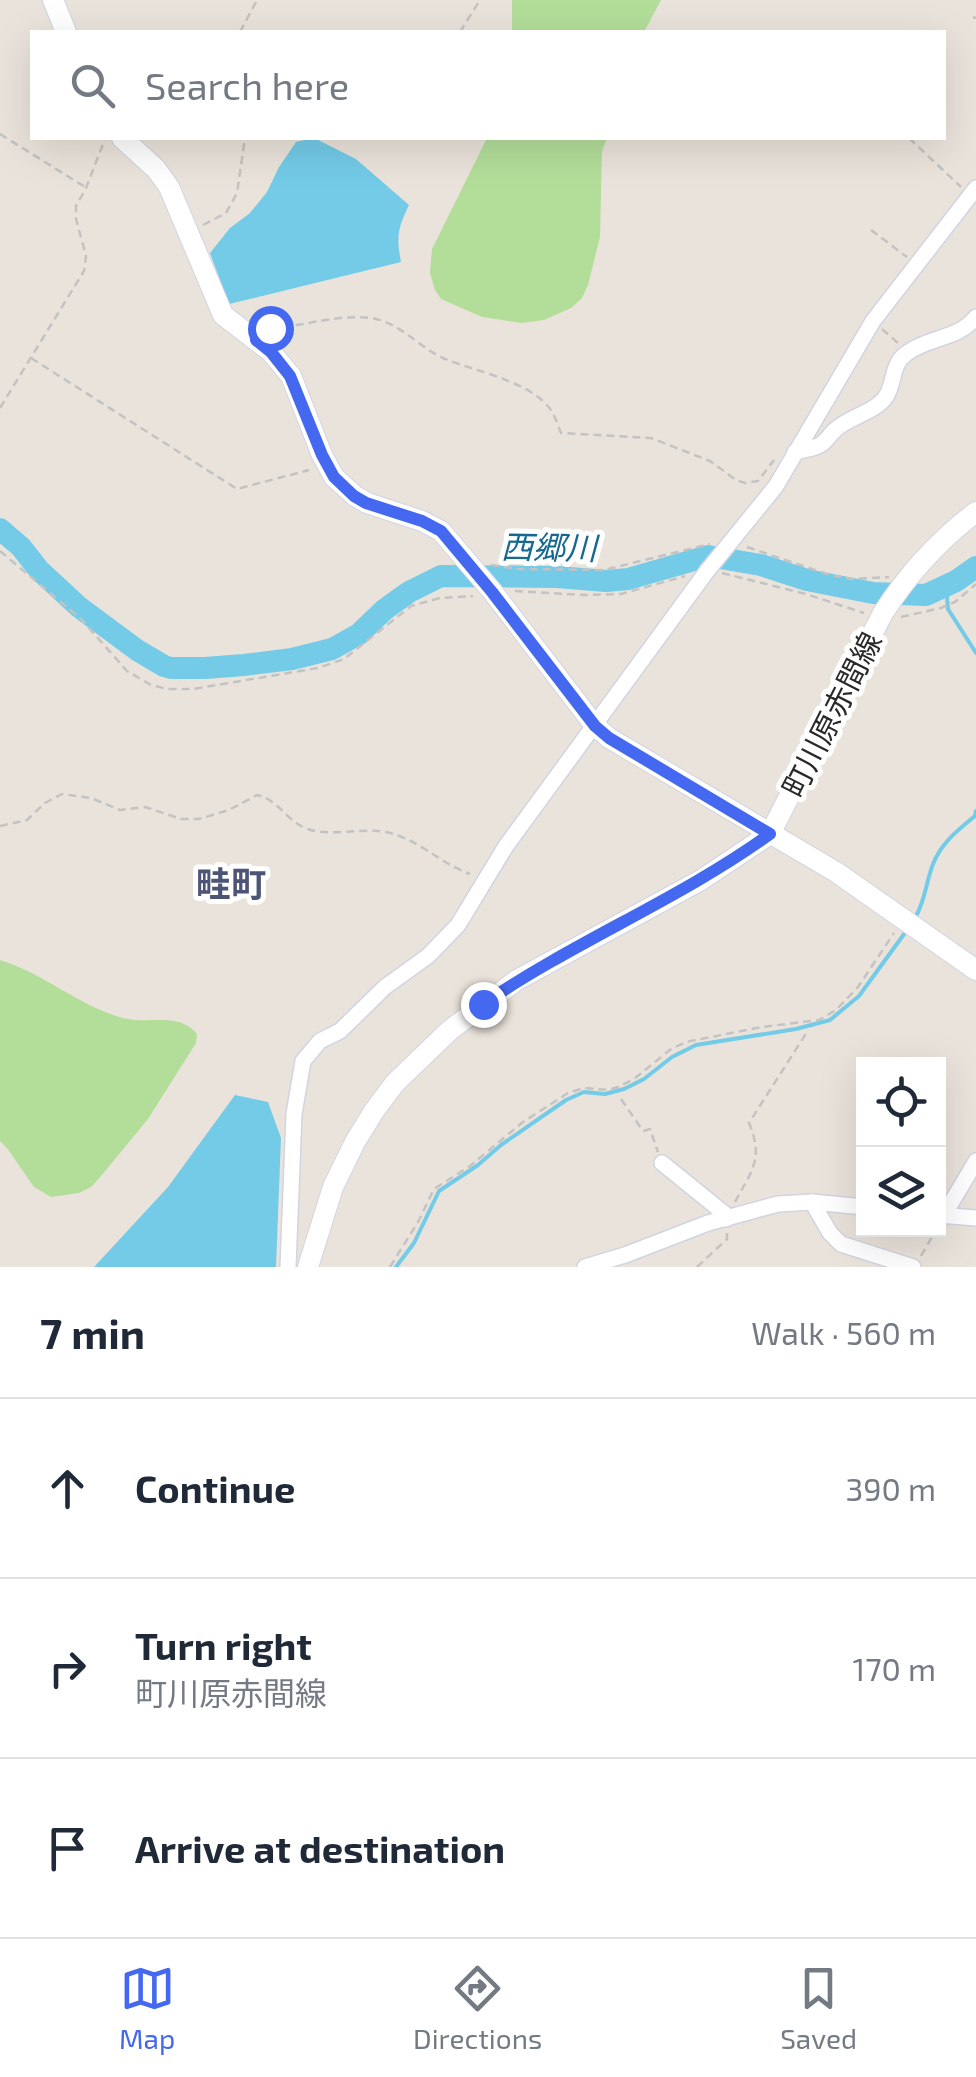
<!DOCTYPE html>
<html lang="en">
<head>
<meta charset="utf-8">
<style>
  :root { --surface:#fff; --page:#f2f2f3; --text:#1f2937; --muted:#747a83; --line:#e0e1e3; --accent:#4468ef }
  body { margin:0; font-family:"Exo 2","Noto Sans JP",sans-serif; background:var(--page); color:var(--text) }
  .controls { position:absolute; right:30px; bottom:30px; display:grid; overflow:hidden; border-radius:0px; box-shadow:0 10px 40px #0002 }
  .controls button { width:90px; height:90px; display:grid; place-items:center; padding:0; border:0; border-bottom:2px solid var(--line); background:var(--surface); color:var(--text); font:50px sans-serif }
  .stop { position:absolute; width:30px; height:30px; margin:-22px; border:8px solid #4468ef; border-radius:50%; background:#fff }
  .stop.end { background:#4468ef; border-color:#fff; box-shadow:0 2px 10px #0008 }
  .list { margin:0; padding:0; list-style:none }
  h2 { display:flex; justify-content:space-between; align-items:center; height:130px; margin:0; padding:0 40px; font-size:42px }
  h2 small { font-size:32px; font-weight:400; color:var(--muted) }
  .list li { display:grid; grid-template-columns:65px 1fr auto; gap:30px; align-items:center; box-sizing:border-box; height:180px; padding:0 40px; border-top:2px solid var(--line) }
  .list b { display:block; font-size:38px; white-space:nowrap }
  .list p { margin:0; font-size:32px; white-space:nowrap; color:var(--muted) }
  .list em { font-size:32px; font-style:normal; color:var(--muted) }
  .icon { flex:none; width:55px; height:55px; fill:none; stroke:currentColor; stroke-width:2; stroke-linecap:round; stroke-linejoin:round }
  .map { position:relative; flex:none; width:976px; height:1267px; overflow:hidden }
  .search { position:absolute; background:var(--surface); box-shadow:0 10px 40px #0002; left:30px; right:30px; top:30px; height:110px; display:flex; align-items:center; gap:25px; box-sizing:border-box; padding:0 35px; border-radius:0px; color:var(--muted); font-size:38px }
  .sheet { height:670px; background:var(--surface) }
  nav { display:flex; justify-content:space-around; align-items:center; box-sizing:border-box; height:140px; border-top:2px solid var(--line); background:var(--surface); font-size:28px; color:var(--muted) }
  nav a { display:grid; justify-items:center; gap:5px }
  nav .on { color:var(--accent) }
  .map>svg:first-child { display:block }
</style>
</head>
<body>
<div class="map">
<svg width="976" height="1267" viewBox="0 0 976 1267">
  <rect width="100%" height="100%" fill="#eae3db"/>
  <g fill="#b3de9a">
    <path d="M512 0H661L644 32H512Z"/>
    <path d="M487 138H607L602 151 600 237 588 285 582 298 571 308 544 320 521 323 482 317 441 299 435 290 430 273 432 249Z"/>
    <path d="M0 960C44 973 78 1006 123 1018 149 1025 179 1011 197 1034L196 1043 148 1119 101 1176 91 1187 79 1193 51 1197 34 1187 7 1148 0 1141Z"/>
  </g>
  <g fill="#73cbe7">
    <path d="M314 138 356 159 409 205C398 228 396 236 401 262L229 304 210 253 230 228 250 213 267 192 279 167 296 142Z"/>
    <path d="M235 1095 268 1102 281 1138 276 1267H94L168 1187Z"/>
  </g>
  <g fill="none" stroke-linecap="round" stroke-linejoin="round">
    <g stroke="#73cbe7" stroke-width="4">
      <path d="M946 586 948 609 976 653"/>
      <path d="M915 918C925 902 926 882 933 864 941 843 958 830 975 816L976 811"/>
      <path d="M396 1267 414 1243 439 1191 478 1165 501 1145 566 1100 584 1092 605 1094 624 1089 644 1079 672 1057 696 1045 796 1029 830 1020 859 996 907 930"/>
    </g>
    <path stroke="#73cbe7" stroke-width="22" d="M0 529 21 547 39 570 79 607 137 650 164 666 171 668H205L244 665 292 659 332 649 359 634 384 610 409 592 441 576 557 577 606 581 628 579 708 556 761 565 807 580 873 593 926 595 956 581 976 567"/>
    <g stroke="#d1d4e1" stroke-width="18">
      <g id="street">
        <path d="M795 452C802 450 811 449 818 446 826 443 828 436 835 430 849 416 876 413 887 395 895 380 892 363 907 353 928 337 959 339 976 317"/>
        <path d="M662 1163 725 1214 726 1219"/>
        <path d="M812 1202 830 1233 841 1244 913 1267"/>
        <path d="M938 1215 976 1218"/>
        <path d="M944 1215 976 1161"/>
        <path d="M288 1267 294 1114 303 1061 320 1041 340 1031 385 987 428 956 458 925 506 846 707 571 776 486 873 321 976 188"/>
        <path d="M585 1267 625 1255 708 1223 778 1204 812 1202 864 1207"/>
      </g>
    </g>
    <g stroke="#d1d4e1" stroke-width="22">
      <g id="secondary">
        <path d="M53 0 66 32"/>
        <path d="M122 138 156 169 169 187 223 315 271 352 291 376 322 455 334 477 355 496 367 503 422 521 441 531 492 591 595 726 609 738 836 872 976 970"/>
        <path d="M308 1267 333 1187 355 1142 374 1111 395 1083 450 1030 517 980 701 880 770 834 883 613C908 574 939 540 976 512"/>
      </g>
    </g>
    <g stroke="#c3c3c3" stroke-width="2.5" stroke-dasharray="8 5" stroke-linecap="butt">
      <path d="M973 17 976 18"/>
      <path d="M240 32 257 0"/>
      <path d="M460 32 480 0"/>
      <path d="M0 134 85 187"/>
      <path d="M909 138 961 187"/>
      <path d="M203 225 226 213 237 193 245 138"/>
      <path d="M871 230 907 257"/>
      <path d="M270 329C303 326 337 314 370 318 400 322 417 346 443 358 473 371 535 382 552 412 556 418 558 426 561 433L651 438 710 461 736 480 745 483 758 481 774 460"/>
      <path d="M882 329 899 344"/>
      <path d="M31 358 237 489 309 470"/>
      <path d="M0 408 84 271 86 256 76 219V206L86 188 105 139"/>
      <path d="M747 547 830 575 851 579 889 577"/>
      <path d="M0 551 81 619 127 671 151 685 167 689H193L318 668 344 659 411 606 440 598 473 596"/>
      <path d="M491 565 519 569 604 570 710 544"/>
      <path d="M722 573 806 594 864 613"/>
      <path d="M515 591 585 595 621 594 685 576"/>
      <path d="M901 617 941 608 955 602 976 584"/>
      <path d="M0 826 27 820 45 803 62 794 91 798 120 810 145 807 181 819H199L229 810 257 795C276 799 285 817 301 826 323 839 361 827 386 832 419 839 439 863 470 874"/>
      <path d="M621 1099 643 1131 650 1129 658 1152"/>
      <path d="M735 1202C752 1170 764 1159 749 1123L807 1032"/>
      <path d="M921 1256 936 1230"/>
      <path d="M390 1267 418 1222 434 1189 470 1166 523 1122 568 1093 584 1088 608 1090 618 1087 634 1079 671 1049 686 1042 762 1027 819 1020 836 1010 858 987 894 933"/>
      <path d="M697 1267 727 1239V1231"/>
    </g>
    <use href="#street" stroke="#fff" stroke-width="15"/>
    <use href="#secondary" stroke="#fff" stroke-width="20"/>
  </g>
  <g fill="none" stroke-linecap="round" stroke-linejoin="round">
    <path stroke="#4468ef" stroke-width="12" d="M270 328 264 332 256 340 271 352 290 376 322 455 334 477 354 496 366 503 422 521 441 531 492 592 595 726 609 738 770 834C680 899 575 941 483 1004"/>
  </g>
  <g text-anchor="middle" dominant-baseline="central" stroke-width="10" stroke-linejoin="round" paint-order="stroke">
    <g font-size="30" fill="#292929" stroke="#fff">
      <text transform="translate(831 714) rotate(-63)">町川原赤間線</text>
    </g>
    <g font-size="32" font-style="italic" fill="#156990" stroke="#fff">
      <text transform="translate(549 546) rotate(1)">西郷川</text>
    </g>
    <g font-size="35" font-weight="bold" fill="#4c5576" stroke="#fff">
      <text x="231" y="883">畦町</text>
    </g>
  </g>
</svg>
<div class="controls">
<button><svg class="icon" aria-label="locate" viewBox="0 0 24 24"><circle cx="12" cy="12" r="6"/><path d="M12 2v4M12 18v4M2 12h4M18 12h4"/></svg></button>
<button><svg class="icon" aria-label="layers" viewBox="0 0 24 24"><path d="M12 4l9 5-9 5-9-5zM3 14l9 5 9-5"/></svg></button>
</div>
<div class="stop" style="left:270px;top:328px"></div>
<div class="stop end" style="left:483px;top:1004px"></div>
<div class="search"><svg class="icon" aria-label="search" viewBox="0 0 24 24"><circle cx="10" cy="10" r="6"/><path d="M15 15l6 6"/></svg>Search here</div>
</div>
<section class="sheet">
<h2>7 min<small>Walk · 560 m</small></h2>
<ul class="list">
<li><svg class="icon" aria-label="ahead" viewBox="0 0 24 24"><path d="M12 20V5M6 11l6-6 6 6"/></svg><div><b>Continue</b></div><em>390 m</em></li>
<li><svg class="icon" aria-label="right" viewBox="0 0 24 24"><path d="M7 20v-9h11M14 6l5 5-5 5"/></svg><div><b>Turn right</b><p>町川原赤間線</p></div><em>170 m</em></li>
<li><svg class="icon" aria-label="arrive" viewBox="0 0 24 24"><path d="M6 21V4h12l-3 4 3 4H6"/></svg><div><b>Arrive at destination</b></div></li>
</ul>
</section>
<nav>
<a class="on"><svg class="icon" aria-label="map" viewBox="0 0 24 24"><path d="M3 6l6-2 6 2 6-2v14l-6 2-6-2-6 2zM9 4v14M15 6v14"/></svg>Map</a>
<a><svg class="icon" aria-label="directions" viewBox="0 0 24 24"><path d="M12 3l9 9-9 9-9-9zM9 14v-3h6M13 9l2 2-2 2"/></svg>Directions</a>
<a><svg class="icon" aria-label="saved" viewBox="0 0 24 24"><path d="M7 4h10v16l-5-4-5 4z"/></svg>Saved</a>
</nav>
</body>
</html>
